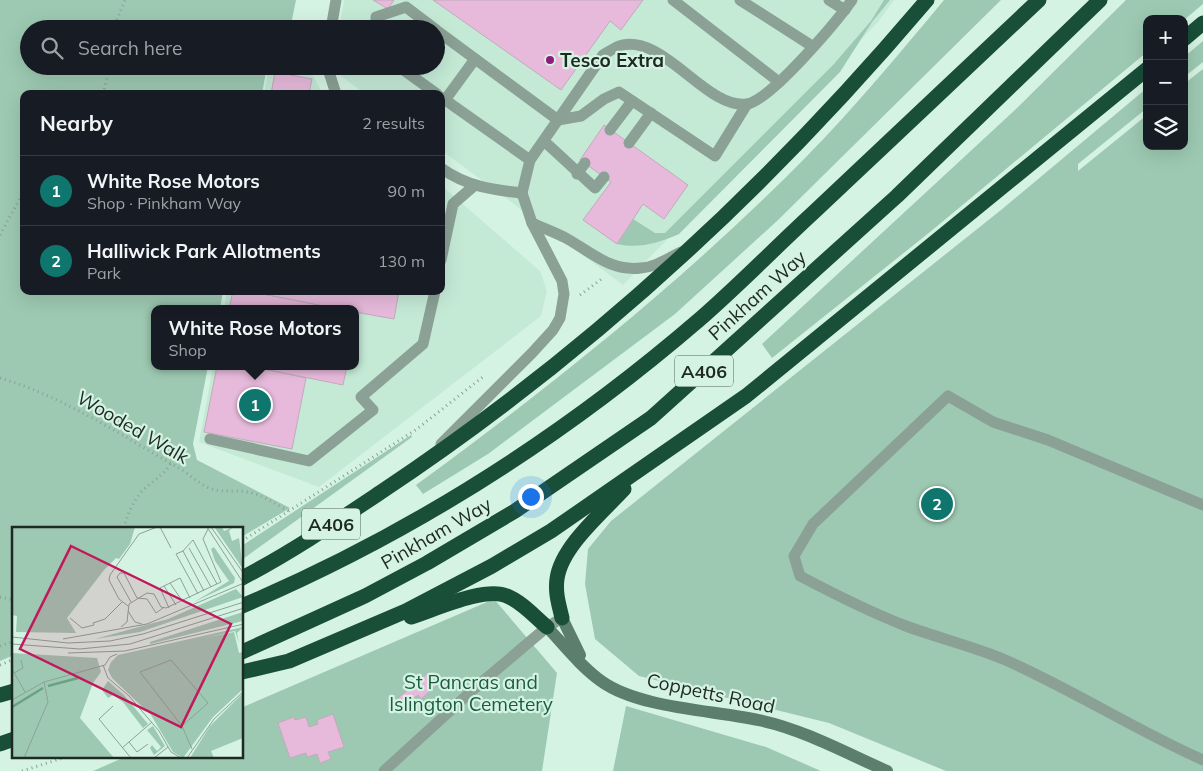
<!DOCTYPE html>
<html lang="en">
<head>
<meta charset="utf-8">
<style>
  :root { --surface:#171b24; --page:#20242c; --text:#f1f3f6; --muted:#9ea1a6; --line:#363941; --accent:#0f766e }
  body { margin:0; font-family:Mulish,sans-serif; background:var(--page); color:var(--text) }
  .controls { position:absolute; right:15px; top:15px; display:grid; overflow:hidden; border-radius:10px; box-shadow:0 5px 20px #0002 }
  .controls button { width:45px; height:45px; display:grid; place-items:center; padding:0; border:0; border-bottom:1px solid var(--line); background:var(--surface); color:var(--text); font:25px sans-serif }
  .you { position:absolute; left:530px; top:496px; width:18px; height:18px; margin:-12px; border:4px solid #fff; border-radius:50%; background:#1a73e8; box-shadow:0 0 0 8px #1a73e833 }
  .badge { display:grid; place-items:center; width:32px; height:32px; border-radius:50%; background:var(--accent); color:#fff; font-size:16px; font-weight:700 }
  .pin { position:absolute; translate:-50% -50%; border:2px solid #fff; box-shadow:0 1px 5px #0006 }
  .popup { position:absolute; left:151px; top:305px; width:208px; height:65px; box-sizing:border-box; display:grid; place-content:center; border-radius:10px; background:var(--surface); filter:drop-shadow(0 1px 4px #0005); font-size:16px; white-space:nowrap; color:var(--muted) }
  .popup b { font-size:19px; color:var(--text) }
  .popup::after { content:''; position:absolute; left:50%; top:100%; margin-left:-10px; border:10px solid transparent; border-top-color:var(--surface) }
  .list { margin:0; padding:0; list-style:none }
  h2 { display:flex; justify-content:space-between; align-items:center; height:65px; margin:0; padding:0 20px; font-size:21px }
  h2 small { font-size:16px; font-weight:400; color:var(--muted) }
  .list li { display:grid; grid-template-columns:32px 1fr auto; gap:15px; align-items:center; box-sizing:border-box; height:70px; padding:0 20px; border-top:1px solid var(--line) }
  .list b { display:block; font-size:19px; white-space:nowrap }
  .list p { margin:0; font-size:16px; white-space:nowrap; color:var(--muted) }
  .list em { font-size:16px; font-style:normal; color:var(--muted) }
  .icon { flex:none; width:28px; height:28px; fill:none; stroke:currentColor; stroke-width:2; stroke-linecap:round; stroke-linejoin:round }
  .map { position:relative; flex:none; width:1203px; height:771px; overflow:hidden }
  .search { position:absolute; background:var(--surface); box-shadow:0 5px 20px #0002; left:20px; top:20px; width:425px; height:55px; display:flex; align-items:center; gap:12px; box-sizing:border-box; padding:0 18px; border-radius:28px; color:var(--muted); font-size:19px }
  .panel { position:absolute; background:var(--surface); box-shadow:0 5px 20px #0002; left:20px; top:90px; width:425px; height:205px; border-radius:10px }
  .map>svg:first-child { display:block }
</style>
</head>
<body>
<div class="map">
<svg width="1203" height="771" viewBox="0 0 1203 771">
  <rect width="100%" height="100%" fill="#d5f3e3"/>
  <g fill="#c4ead6">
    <path d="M344 0H894L878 22 623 285 441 150V94H365L331 68 332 66H436V29H339Z"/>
    <path d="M269 66 311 72 323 94H264Z"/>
    <path d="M441 185 540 271 547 291 541 316 319 487 199 442 213 366H355V309H224L227 291H441Z"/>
  </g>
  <g fill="#9dc9b2">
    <path d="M0 0H296L290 29H29V66H267L262 94H24V291H223L220 309H155V366H208L193 444 197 460 290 508 243 536 242 528H14V655L0 661Z"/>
    <path d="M884 0H890L872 22 840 72 679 234C658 243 639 249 617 244L633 219 655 233H665L833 65 871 21Z"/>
    <path d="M944 0H1001L777 221 675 314 488 454 423 494 416 485C554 384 687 278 807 156 855 107 900 53 944 0Z"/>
    <path d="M1126 0H1203V4L1184 20 1147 19V52L930 232 772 358 762 344 1016 109Z"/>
    <path d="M1203 41V62L1184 77V57Z"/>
    <path d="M1203 69V771H946L829 723 639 676 595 639 585 584 588 549 611 521 1001 210 1147 88V108L1078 164V171L1147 115V146H1184V84Z"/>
    <path d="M411 435 412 437 243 559V545Z"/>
    <path d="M494 599 557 673 542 771H93L125 757H242L243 707Z"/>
    <path d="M626 706 766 747 821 771H613Z"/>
  </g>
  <g fill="#e7badc" stroke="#c2aabc">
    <path d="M373 0H394L388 9Z"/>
    <path d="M433 0H643L621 30 610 21 561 90Z"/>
    <path d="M275 72 312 79 309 94H271Z"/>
    <path d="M604 125 688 185 664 219 643 204 617 244 583 220 611 182 580 160Z"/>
    <path d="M233 291H248L339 309H229Z"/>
    <path d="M248 291H399L394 319 355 312V309H339Z"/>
    <path d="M217 366H250L306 378 292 449 204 432Z"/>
    <path d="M250 366H347L343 385Z"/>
    <path d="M427 674 437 685 421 699 418 695 404 706 398 698Z"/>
    <path d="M333 714 344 747 328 752 331 759 320 763 317 754 307 757 306 753 290 758 278 723 294 717 295 720 306 717 309 727 318 724 317 720Z"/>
  </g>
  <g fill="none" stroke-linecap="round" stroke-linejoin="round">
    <g stroke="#8ba195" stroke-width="3" stroke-dasharray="1 4" stroke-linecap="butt">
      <path d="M113 29 125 0"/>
      <path d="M103 94 110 66"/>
      <path d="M0 235 24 191"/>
      <path d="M580 295 603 278"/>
      <path d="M0 378C64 397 121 435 179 468 189 474 197 482 207 487 222 494 234 489 248 492 262 494 276 505 289 511"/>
      <path d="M124 528C127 515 134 499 144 489 154 480 164 475 171 463"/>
      <path d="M242 541 417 429 484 376"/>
      <path d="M0 597 14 600"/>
      <path d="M0 646 14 641"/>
      <path d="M0 665 14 659"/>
      <path d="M22 771 66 757"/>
    </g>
    <g stroke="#8ba195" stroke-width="11">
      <path d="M673 0 779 82"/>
      <path d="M740 0 812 46"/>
      <path d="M829 0 845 10"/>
      <path d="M331 29 336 0"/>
      <path d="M376 29V17L406 7 435 29"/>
      <path d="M436 30 558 120 581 116 604 99 619 92 715 156 747 104"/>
      <path d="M327 66 336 94"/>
      <path d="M398 66 437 94"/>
      <path d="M441 97 530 160"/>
      <path d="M445 100 475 59"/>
      <path d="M610 130 632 101"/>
      <path d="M544 141 595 188 604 177"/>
      <path d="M629 143 651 113"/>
      <path d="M441 168C466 186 492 190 522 193"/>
      <path d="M577 174 585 163"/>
      <path d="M532 223C543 228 554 232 564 237 590 251 610 272 641 268 656 267 668 258 681 252"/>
      <path d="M441 260 453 204 475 185"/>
      <path d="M210 439 309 461 373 410 361 397 423 344 435 291"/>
      <path d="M441 444 532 353 553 330 560 318 564 294 562 281 532 223 522 193 530 160 603 55C608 52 614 48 619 46 663 32 706 110 747 104 771 100 837 21 852 0"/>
      <path d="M1203 505 1048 440 993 422 948 396 813 524 794 556 800 576C834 594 870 612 906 626 938 638 972 646 1003 659 1072 689 1135 730 1203 760"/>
      <path d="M384 771 475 688 547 627 562 618"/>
    </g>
    <g stroke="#5c7e6c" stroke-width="12">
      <path d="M562 618 580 655"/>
      <path d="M547 627C564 645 580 666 601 681 640 709 715 710 763 721 804 730 848 754 887 771"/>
    </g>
    <g stroke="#194e38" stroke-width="15">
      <path d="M1184 39 1203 23"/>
      <path d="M242 578C290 553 336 522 381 492 586 356 768 188 927 0"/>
      <path d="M242 606C409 535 563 437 700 319 739 285 776 247 814 212 889 141 964 71 1039 0"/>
      <path d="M411 617C434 610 485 586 507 596 522 602 535 617 547 627"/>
      <path d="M562 618C559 605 555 593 557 579 561 547 602 513 624 489"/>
      <path d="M242 652 365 596 427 563 515 511 651 418 897 196 1100 0"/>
      <path d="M242 672 289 661 406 611 492 566 551 531 746 396 1147 69"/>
      <path d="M0 695 14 691"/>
      <path d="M0 744 14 739"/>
    </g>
  </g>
  <circle fill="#8d1b7d" stroke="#d5f3e3" stroke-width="2" cx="550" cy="60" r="5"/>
  <g text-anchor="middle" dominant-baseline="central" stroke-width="4.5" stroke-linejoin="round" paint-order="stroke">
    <g fill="#d5f3e3" stroke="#55665d" stroke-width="1">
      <rect x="675" y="355.5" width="58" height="31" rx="4"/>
      <rect x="302" y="508.5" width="58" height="31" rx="4"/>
    </g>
    <g font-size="18" font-weight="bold" fill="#1e2923">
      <text x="704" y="371">A406</text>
      <text x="331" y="524">A406</text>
    </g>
    <g font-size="19" font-weight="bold" fill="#1e2923" stroke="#d5f3e3" text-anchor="start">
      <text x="560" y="60">Tesco Extra</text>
    </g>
    <g font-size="19" fill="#1e2923" stroke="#d5f3e3">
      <text transform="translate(757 295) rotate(-42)">Pinkham Way</text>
      <text transform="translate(133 427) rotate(30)">Wooded Walk</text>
      <text transform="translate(436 533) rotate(-30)">Pinkham Way</text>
      <text transform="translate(711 693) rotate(12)">Coppetts Road</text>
    </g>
    <g font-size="19" fill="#1b5c41" stroke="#d5f3e3">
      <text x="471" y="682">St Pancras and<tspan x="471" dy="22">Islington Cemetery</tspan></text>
    </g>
  </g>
  <g transform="translate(12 527)">
    <rect width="231" height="231" fill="#d5f3e3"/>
    <path d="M0 0H123L118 17 107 32 104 31 92 43 55 91 64 106 4 105 5 89 0 88ZM210 0 212 4 221 0 217 4 220 14 227 11 231 42 203 1ZM202 20 223 51 222 56 182 75 217 54 203 34 199 22ZM224 62 231 70 128 105 83 112 156 92ZM231 85V94L138 117V115ZM231 100 225 106 227 116 223 104 192 111 222 105 227 126 231 125V162L201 190 171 231 161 225 139 188 100 151 96 143 99 135 106 128ZM0 126 85 131 89 145 81 156 68 191 102 231H0ZM96 154 112 168 136 197 131 201 111 175 101 168 96 171 90 163ZM231 166V211L199 224 202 231H178L198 199ZM141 199 153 219 142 228 138 221 140 218 145 224 149 220 135 203Z" fill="#9dc9b2"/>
    <path fill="none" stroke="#6ca186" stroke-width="2.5" d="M36 159 66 151M0 180 31 161"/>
    <path fill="none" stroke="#8ca296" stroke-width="1" d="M148 0 159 21M195 0 232 57M199 0 232 47M177 21 199 60M171 24 181 13 205 57M158 56 171 75M152 59 164 78M186 67 164 27 171 24 192 64M119 75 105 50 108 46H112L125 71 135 72 144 86 151 81M116 79 107 72 97 53 98 48 127 7 145 0M157 81 148 61 168 51 178 71M116 84 123 95 130 97M58 91 70 101 82 98 81 96 93 92 110 75M109 100 115 95 117 77 135 66 142 67 149 80 154 81 209 55 191 12 196 2M0 110 56 116 98 114 131 107 232 75M51 112 135 97 232 56M0 117 68 122 118 117 232 81M56 126 113 124 232 97M91 138 96 151 117 169 147 204 159 225 169 231M93 138 98 130 105 127M0 142 13 165M2 146 11 141 9 133M0 173 32 155 93 138M101 179 87 192 119 231M170 199 128 145 159 133 196 176 170 199 180 222M117 215 125 225 136 217M110 221 140 195M12 231 36 175 32 155M142 231 156 220M175 231 202 192 232 164"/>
    <path fill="#c2185b" fill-opacity="0.15" stroke="#c2185b" stroke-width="2.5" d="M59 19 219 97 169 200 8 122Z"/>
    <rect width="231" height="231" fill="none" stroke="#1e2923" stroke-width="2.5"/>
  </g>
</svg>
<div class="controls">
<button>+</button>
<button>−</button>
<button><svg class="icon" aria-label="layers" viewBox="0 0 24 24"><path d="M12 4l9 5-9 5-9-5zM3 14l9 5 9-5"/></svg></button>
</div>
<div class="you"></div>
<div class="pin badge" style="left:255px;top:405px">1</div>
<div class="popup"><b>White Rose Motors</b>Shop</div>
<div class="pin badge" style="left:937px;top:504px">2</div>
<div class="search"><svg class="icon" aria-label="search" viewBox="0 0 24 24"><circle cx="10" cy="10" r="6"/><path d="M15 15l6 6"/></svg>Search here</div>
<section class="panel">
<h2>Nearby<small>2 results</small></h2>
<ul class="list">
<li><span class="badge">1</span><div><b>White Rose Motors</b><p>Shop · Pinkham Way</p></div><em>90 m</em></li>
<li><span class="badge">2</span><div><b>Halliwick Park Allotments</b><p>Park</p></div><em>130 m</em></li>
</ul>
</section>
</div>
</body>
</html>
